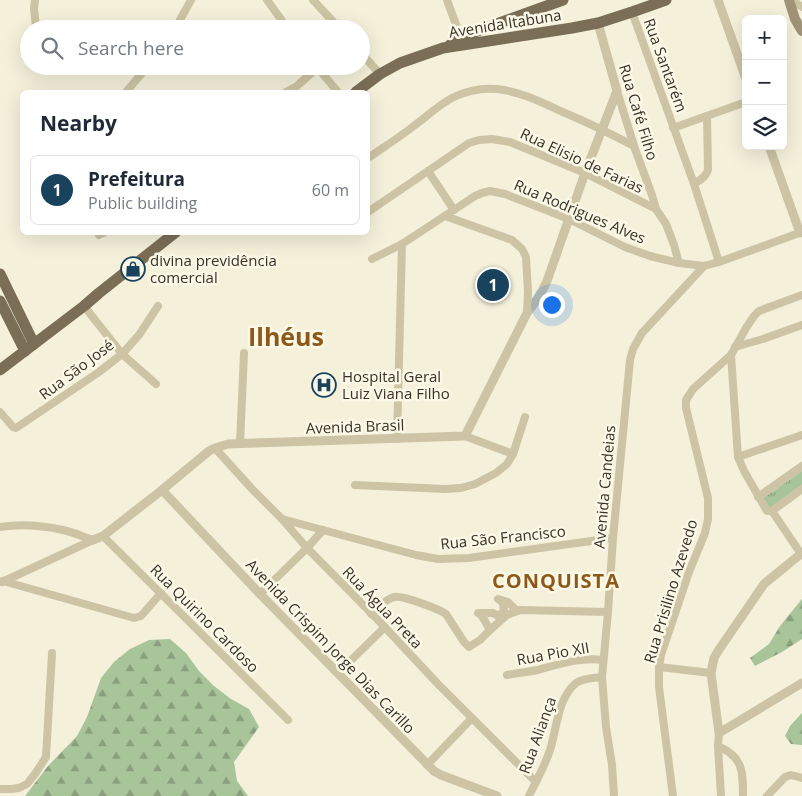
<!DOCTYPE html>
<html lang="en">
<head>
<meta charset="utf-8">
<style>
  :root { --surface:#fff; --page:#f6f6f7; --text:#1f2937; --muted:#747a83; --line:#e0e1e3; --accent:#19435d }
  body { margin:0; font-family:"Open Sans",sans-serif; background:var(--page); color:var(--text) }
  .controls { position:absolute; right:15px; top:15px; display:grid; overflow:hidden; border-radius:8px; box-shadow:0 5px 20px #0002 }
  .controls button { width:45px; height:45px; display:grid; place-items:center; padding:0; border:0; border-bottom:1px solid var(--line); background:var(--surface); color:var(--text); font:25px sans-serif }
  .you { position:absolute; left:551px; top:304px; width:18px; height:18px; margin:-12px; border:4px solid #fff; border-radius:50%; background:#1a73e8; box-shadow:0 0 0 8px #1a73e833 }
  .badge { display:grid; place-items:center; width:32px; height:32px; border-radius:50%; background:var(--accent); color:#fff; font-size:16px; font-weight:700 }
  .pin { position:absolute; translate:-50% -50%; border:2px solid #fff; box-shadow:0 1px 5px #0006 }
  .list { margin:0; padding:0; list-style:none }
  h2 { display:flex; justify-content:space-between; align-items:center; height:65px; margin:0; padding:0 20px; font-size:21px }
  h2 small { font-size:16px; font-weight:400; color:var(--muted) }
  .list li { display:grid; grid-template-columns:32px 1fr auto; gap:15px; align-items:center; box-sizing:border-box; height:70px; margin:0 10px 10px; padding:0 10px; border:1px solid var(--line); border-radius:8px }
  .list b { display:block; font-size:19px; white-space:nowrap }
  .list p { margin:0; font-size:16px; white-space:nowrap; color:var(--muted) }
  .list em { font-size:16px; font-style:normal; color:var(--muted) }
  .icon { flex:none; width:28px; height:28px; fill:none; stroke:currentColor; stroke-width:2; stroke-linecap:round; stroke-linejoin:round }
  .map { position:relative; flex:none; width:802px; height:796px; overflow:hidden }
  .search { position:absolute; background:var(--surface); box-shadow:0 5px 20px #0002; left:20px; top:20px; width:350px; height:55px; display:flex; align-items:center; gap:12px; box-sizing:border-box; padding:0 18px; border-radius:28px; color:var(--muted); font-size:19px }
  .panel { position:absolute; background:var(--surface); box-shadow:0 5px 20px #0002; left:20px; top:90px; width:350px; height:145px; border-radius:8px }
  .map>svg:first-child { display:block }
</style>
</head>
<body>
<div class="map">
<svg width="802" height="796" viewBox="0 0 802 796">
  <defs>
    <pattern id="forest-firs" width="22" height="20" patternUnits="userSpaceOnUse" patternTransform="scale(1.25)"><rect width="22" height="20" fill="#a8c499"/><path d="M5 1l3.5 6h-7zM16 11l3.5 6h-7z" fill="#8aa07d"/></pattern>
    <pattern id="park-tufts" width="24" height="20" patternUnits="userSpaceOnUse" patternTransform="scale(1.25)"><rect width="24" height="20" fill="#a8c499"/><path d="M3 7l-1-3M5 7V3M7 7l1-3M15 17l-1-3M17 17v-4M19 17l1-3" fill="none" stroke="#8aa07d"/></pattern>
  </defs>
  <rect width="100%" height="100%" fill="#f4f0da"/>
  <g fill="url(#forest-firs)">
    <path d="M802 599V639L782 652 755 666 750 658 769 644 780 626Z"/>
    <path d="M170 639 186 653 199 671 214 686 231 699 249 709 259 727 234 762 237 781 248 796H25L48 766 77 736 87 717 101 678 114 662 130 649 149 640Z"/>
    <path d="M802 713V745L791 744 785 736 790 726Z"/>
  </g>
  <path fill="url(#park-tufts)" d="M802 471V487L770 509 763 498Z"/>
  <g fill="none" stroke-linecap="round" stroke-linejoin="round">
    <g stroke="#cdc4a5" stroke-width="8">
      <path d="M35 0 34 9 36 27"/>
      <path d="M267 0 288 29"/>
      <path d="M313 0 340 29"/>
      <path d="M447 0 461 38"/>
      <path d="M796 3 802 7"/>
      <path d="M632 12 694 184 719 262"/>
      <path d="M175 29 191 0"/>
      <path d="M361 53 380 74"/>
      <path d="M316 66 338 92"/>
      <path d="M617 91 635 149 652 195 656 209"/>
      <path d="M126 92 148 66"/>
      <path d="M286 92 297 86 317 68"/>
      <path d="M673 128 746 102"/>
      <path d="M368 158C384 147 400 137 415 125 426 117 440 104 452 98 494 77 527 96 565 113 589 123 611 134 634 146"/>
      <path d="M428 171 454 210"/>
      <path d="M694 184C700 180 706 177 708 170L707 116"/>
      <path d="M368 212 469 143 479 140 492 139 510 142 585 173 656 209 666 224 674 245 679 263"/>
      <path d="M445 216 512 240 522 249 526 257 528 292 527 313"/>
      <path d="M99 235 105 232"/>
      <path d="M372 259 402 244 475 196 482 193 490 191 505 194 569 219 625 247 650 256 679 263 704 266 719 262 802 232"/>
      <path d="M84 306 122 354 156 384"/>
      <path d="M735 347 763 339 802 325"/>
      <path d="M0 412 13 427 16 428 99 372 122 354 139 335 158 306"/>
      <path d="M465 436 513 454"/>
      <path d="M397 439 402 244"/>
      <path d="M240 444 244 353"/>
      <path d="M215 448 252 489 282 519 307 548 380 622 437 683 536 782"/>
      <path d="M738 457 802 435"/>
      <path d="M355 485 445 489 461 488 475 484 496 473 507 464 513 454 525 417"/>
      <path d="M758 497 802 466"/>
      <path d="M772 511H767L744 471 738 457 731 355 746 328 754 316 759 311 802 295"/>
      <path d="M772 511 801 554"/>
      <path d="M772 511 802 489"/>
      <path d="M282 519 416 555 438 559 469 558 613 538"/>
      <path d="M0 527C19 524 44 526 63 530 73 532 84 537 93 540"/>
      <path d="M103 536 288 720"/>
      <path d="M3 581 134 618 141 616 161 593"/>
      <path d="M2 582 93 540"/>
      <path d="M260 594 307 548 323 530"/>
      <path d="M371 614C377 609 387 598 394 597 402 595 439 609 446 614L464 642 469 647 480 640 490 630C486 624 484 616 478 613H493L498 616 504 611 503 603 498 599 508 602 517 611"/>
      <path d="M490 630 507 615 520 610 608 612"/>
      <path d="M659 667 711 673"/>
      <path d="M338 673 385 627"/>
      <path d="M507 675C517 673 528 672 538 670 560 664 580 657 603 660"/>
      <path d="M719 733 718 746 721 796"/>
      <path d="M718 746C743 757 743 771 743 796"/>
      <path d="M427 765 472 718"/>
      <path d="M0 789H11L19 788 27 784 35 774 46 757 52 653"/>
      <path d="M529 796C536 781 545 766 550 750 557 729 557 699 576 683 583 678 593 678 602 677"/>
      <path d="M614 796 612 765 606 727 602 677 608 612 613 538 630 360 633 349 642 333 704 266"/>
      <path d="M673 796 659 687V667L661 655 689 572 705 533 708 519V498L686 408V400L693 389 731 355"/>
      <path d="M767 796 785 777 791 775 802 778"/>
    </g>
    <g stroke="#cdc4a5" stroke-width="9">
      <path d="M718 0 746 79"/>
      <path d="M769 146 800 233"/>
      <path d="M162 490 260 594 434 771 441 775 497 796"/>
      <path d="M93 540 103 536 162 490 209 451 215 448 228 444 465 436 527 313 539 297 547 281 585 173 617 91 598 23"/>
      <path d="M802 553 764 584 718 651 714 658 711 673 719 733 802 683"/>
    </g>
    <path stroke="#a19376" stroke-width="10" d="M789 0 795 19 802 31"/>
    <g stroke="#7b6e57" stroke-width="11">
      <path d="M450 45 461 38 480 30 563 0"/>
      <path d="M356 92 380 74 400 63 443 48 572 28 598 23 632 12 666 0"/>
      <path d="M0 274 34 344"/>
      <path d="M0 301 25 351"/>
      <path d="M0 370 84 306 99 293 176 232"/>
    </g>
  </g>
  <defs>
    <g id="shop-ring" transform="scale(1.25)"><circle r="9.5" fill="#fbf8e7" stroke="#19435d" stroke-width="1.5"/><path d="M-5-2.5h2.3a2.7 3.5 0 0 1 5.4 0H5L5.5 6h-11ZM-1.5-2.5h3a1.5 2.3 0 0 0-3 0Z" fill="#19435d"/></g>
    <g id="hospital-ring" transform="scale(1.25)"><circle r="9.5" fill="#fbf8e7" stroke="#19435d" stroke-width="1.5"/><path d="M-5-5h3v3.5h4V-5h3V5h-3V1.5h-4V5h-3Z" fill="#19435d"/></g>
  </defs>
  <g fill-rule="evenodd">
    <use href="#shop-ring" x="133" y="269"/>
    <use href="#hospital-ring" x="324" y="385"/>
  </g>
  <g text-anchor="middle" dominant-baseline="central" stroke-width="5" stroke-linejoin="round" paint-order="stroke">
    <g font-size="15" fill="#383227" stroke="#fbf8e7">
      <text transform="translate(505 23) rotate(-9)">Avenida Itabuna</text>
      <text transform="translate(666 65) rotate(70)">Rua Santarém</text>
      <text transform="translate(639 112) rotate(73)">Rua Café Filho</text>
      <text transform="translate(582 160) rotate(25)">Rua Elisio de Farias</text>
      <text transform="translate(580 211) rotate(23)">Rua Rodrigues Alves</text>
      <text transform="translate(76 369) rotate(-37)">Rua São José</text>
      <text transform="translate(355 426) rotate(-2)">Avenida Brasil</text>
      <text transform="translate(604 487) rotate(-85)">Avenida Candeias</text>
      <text transform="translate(503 537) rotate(-6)">Rua São Francisco</text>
      <text transform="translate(670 591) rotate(-73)">Rua Prisilino Azevedo</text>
      <text transform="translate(383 607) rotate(46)">Rua Água Preta</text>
      <text transform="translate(205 618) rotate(45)">Rua Quirino Cardoso</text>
      <text transform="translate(331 646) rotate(46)">Avenida Crispim Jorge Dias Carillo</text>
      <text transform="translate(553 653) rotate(-10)">Rua Pio XII</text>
      <text transform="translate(537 735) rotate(-70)">Rua Aliança</text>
    </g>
    <g font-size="15" fill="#383227" stroke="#fbf8e7" text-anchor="start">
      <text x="150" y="260">divina previdência<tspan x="150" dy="17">comercial</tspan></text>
      <text x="342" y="376">Hospital Geral<tspan x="342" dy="17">Luiz Viana Filho</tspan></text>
    </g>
    <g font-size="20" font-weight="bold" letter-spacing="1" fill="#8d5919" stroke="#fbf8e7">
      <text x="556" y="580">CONQUISTA</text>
    </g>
    <g font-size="25" font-weight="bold" fill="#8d5919" stroke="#fbf8e7">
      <text x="286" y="336">Ilhéus</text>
    </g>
  </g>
</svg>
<div class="controls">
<button>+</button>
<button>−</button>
<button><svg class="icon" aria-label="layers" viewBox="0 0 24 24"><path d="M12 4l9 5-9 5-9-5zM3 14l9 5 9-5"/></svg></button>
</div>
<div class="you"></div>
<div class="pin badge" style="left:493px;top:285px">1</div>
<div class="search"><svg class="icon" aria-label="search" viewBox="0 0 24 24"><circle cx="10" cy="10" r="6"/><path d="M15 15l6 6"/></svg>Search here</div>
<section class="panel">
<h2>Nearby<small></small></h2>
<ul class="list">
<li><span class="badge">1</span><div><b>Prefeitura</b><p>Public building</p></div><em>60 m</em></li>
</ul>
</section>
</div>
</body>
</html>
